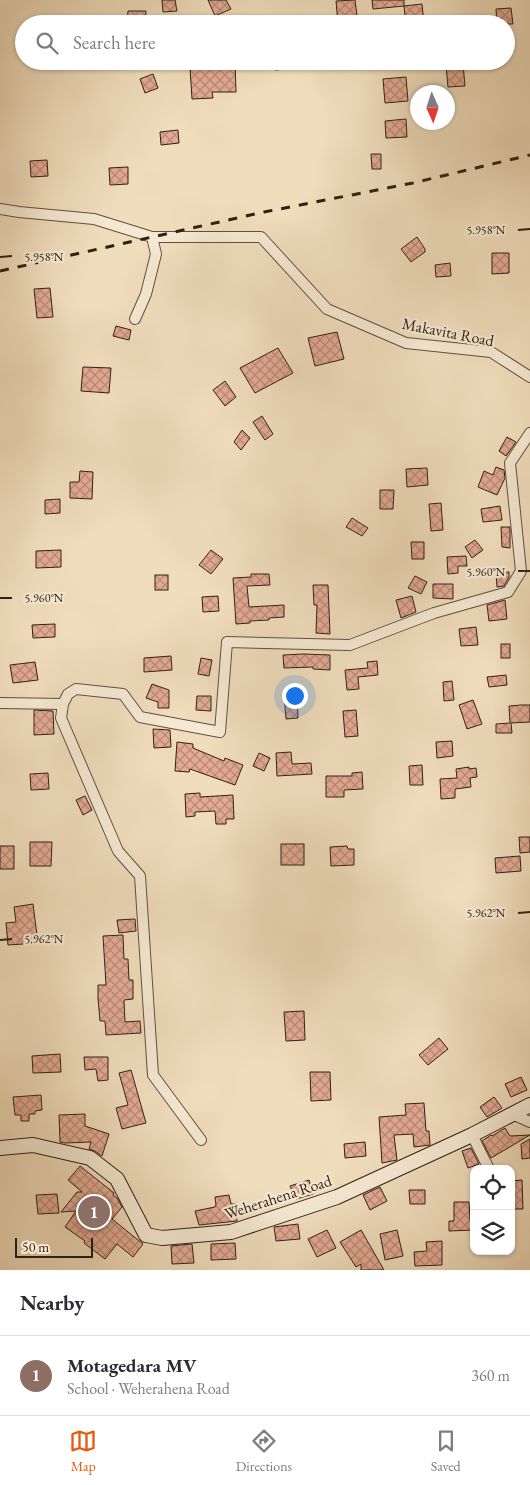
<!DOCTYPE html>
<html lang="en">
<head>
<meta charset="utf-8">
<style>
  :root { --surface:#fff; --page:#f2f2f3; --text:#2b2b33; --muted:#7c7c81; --line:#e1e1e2; --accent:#ea580c }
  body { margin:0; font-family:"EB Garamond",serif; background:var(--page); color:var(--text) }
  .controls { position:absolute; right:15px; bottom:15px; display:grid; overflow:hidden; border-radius:10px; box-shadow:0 1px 4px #0004 }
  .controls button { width:45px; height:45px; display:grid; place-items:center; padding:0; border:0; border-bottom:1px solid var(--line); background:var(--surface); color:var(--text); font:25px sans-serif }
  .compass { position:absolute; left:410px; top:85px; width:45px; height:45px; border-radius:50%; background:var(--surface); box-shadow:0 1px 4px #0004; rotate:177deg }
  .scale { position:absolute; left:15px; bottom:12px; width:78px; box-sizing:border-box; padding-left:5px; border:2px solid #312114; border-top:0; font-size:14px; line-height:18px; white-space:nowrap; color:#312114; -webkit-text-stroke:4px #f5e9d3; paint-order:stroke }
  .you { position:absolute; left:294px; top:695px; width:18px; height:18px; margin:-12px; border:4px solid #fff; border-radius:50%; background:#1a73e8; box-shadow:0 0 0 8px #1a73e833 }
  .badge { display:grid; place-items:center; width:32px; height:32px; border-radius:50%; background:var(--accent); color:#fff; font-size:16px; font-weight:700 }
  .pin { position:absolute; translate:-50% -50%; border:2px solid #fff; box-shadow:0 1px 5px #0006 }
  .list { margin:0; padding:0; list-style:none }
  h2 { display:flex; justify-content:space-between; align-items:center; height:65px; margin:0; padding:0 20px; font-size:21px }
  h2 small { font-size:16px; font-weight:400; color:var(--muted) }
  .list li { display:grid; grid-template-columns:32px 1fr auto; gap:15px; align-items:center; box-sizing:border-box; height:80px; padding:0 20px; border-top:1px solid var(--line) }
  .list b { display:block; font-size:19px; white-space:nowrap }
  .list p { margin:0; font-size:16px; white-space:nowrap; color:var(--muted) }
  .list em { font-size:16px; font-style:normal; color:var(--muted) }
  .icon { flex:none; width:28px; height:28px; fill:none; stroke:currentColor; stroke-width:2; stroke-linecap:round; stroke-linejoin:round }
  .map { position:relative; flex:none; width:530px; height:1270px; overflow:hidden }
  .search { position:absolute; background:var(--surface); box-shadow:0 1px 4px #0004; left:15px; right:15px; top:15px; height:55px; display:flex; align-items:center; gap:12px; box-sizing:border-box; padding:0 18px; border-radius:28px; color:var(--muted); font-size:19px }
  .sheet { height:145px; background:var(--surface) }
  nav { display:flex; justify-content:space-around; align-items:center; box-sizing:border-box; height:70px; border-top:1px solid var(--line); background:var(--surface); font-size:14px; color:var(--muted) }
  nav a { display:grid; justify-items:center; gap:2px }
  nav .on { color:var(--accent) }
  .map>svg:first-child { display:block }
</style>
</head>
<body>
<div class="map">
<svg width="530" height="1270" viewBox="0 0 530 1270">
  <defs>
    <pattern id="building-cross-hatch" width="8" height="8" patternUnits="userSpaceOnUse" patternTransform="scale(1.25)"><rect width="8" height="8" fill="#e4aa94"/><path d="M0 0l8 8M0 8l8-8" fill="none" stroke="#b98a78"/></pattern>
  </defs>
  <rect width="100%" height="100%" fill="#f0ddbc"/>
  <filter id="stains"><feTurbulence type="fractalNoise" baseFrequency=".004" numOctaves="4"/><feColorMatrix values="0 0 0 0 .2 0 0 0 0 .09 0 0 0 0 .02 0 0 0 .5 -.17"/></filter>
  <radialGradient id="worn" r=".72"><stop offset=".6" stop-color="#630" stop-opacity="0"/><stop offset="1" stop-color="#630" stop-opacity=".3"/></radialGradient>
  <g fill="url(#building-cross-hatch)" stroke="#312114">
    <path d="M162 0H175L177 11 163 12Z"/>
    <path d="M208 0H226L231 9 215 16Z"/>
    <path d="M355 0 358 24H338L336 1Z"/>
    <path d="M372 0H404V6L422 4 424 24H406L404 6 373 9Z"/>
    <path d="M511 8 513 24H497L496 9Z"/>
    <path d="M128 11H146L145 24H127Z"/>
    <path d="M274 61H308V67L275 70Z"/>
    <path d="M215 63H235L236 92H212L213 98 192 99 190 68 215 66Z"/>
    <path d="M463 64 465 86 448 87 446 66Z"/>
    <path d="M153 74 158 88 145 93 140 79Z"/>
    <path d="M406 77 408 101 385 103 383 79Z"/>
    <path d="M406 119 407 137 386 138 385 121Z"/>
    <path d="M178 130 179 143 161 145 160 132Z"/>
    <path d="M371 154H381V169H372Z"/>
    <path d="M47 160 48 176 31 177 30 161Z"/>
    <path d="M128 167V184L110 185 109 168Z"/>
    <path d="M417 237 425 249V252L411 262 401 249Z"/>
    <path d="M492 253H509V273L492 274Z"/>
    <path d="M450 263 451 276 436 277 435 265Z"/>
    <path d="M50 288 53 317 37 318 34 289Z"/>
    <path d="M116 326 131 330 129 340 113 336Z"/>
    <path d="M337 332 344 359 315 366 308 338Z"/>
    <path d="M278 348 293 373 255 393 240 368Z"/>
    <path d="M83 367 111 368 109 393 81 391Z"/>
    <path d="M225 381 236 397 225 406 213 390Z"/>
    <path d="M262 416 273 434 265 440 253 422Z"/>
    <path d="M242 430 250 438 241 450 234 442Z"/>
    <path d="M507 437 516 442 506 456 499 451Z"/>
    <path d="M496 467 504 470 505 478 497 495 478 487 484 471 493 475Z"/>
    <path d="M427 468 428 485 407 487 406 469Z"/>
    <path d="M80 471 93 472 92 499 70 498V482H79Z"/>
    <path d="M380 490H394L393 509H380Z"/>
    <path d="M60 499V513L45 514V500Z"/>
    <path d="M441 503 443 530 431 531 429 504Z"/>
    <path d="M500 506 502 520 483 522 481 509Z"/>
    <path d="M352 518 368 528 362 536 346 527Z"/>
    <path d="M501 527H510V548L502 547Z"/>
    <path d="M475 540 483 550 472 558 465 547Z"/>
    <path d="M411 542H424V559H412Z"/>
    <path d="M61 550V567L36 568V551Z"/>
    <path d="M211 550 223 559 211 574 199 565Z"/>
    <path d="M466 556 467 566H458V573L448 574 447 557Z"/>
    <path d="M509 572V577L504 586 497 587 496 573Z"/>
    <path d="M251 574H269L270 585 247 586 249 607 284 605V617L269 618V620L250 621V623L236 624 233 578 251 577Z"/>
    <rect x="155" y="575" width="13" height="15"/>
    <path d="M415 576 427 582 421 594 408 588Z"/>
    <path d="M433 584H453V599L433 598Z"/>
    <path d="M313 585H328L330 634 316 633 317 605H314Z"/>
    <path d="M218 596 219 611 203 612 202 597Z"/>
    <path d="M412 596 416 612 401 618 396 600Z"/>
    <path d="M505 600 507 619 489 621 487 605Z"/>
    <path d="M55 624V637L33 638 32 625Z"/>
    <path d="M476 627 478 645 461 646 459 629Z"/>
    <rect x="501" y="644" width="9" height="14"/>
    <path d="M303 654 330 655V670L313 669V667L284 668 283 655Z"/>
    <path d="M171 656 172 670 144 672V658Z"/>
    <path d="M201 658 212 660 209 676 198 674Z"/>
    <path d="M377 661 378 675 358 677 359 689 347 690 345 670 368 668 367 662Z"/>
    <path d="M35 662 38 680 13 683 10 665Z"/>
    <path d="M506 675 507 685 489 687 487 677Z"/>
    <path d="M452 681 454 700 444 701 443 682Z"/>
    <path d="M152 684 169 690V708H158V702L146 698Z"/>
    <path d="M297 692 298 718 286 719 284 693Z"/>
    <path d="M197 696H211V711L196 710Z"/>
    <path d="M473 700 482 724 467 729 459 705Z"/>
    <path d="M521 705H530V722L511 723 512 733H496V724L510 723 509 706Z"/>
    <path d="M34 710 53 711 54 734 34 735Z"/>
    <path d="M356 710 358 736 345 737 343 711Z"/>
    <path d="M153 729 170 730 171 747 154 748Z"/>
    <path d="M452 741 453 756 437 758 436 742Z"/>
    <path d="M177 742 193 744V748L224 761 225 758 243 765 235 785 190 769 189 772 175 771Z"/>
    <path d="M291 752 292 764 311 763 312 774 277 776 276 753Z"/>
    <path d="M259 753 270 758 264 771 253 766Z"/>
    <path d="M422 765 423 785H410L409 766Z"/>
    <path d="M469 767V769L476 768 477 777 470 778 471 787 455 789V798L441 799 440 779 457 778 456 769Z"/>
    <path d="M362 772 363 789 344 790V797H326V776H352V773Z"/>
    <path d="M48 773 49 789 31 790 30 774Z"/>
    <path d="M200 793V797L233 795 234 819H226V824H216L215 811 195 812V816L186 817 185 794Z"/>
    <path d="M85 796 92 810 83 815 76 800Z"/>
    <path d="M519 837H530V852L520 853Z"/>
    <path d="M30 842H52L51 866H30Z"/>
    <rect x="281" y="844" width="23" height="21"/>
    <rect x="0" y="846" width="14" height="23"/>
    <path d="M347 846 348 849H354V865L331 866 330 847Z"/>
    <path d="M520 856 521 871 496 873 495 858Z"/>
    <path d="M33 904 38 943 8 945 6 923 16 922 14 907Z"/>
    <path d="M135 919 136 931 119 933 117 920Z"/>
    <path d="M123 935 124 959H128L129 980H133V999L124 1000 125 1022 140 1021 141 1033 106 1035 105 1021H100L98 998V985H106L103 936Z"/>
    <path d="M304 1011 305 1040 286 1041 284 1012Z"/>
    <path d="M439 1038 448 1049 428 1065 419 1055Z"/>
    <path d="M60 1054 61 1072 33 1073 32 1056Z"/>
    <path d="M84 1057H108V1080L98 1081 96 1069 85 1070Z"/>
    <path d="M131 1070 146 1123 122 1129 116 1108 128 1105 119 1073Z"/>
    <path d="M310 1072H330L331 1100 311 1101Z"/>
    <path d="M521 1077 527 1090 511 1097 505 1084Z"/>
    <path d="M41 1095 42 1110 35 1111V1114H29V1121H21V1115H15L13 1097Z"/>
    <path d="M494 1097 502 1108 487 1117 480 1107Z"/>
    <path d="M424 1103 426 1131H429L430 1145 414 1147 413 1134 394 1135 397 1160 382 1163 379 1117 406 1115 405 1104Z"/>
    <path d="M85 1114V1126L109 1134 102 1156 95 1151 89 1149 91 1142 65 1143 60 1142 59 1115Z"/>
    <path d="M505 1128 510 1136 530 1135 491 1158 482 1141 491 1135 492 1136Z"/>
    <path d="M530 1139V1158L522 1159 521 1144Z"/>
    <path d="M365 1142 366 1156 345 1158 344 1144Z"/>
    <path d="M471 1148 479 1164 468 1168 462 1151Z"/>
    <path d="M80 1166 114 1193 113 1195 117 1198 122 1207 112 1219 143 1244 133 1257 117 1244 105 1259 84 1243 85 1241 65 1227 76 1211 61 1212 77 1192H82L68 1180Z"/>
    <path d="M309 1180 313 1194 296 1199 290 1186Z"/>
    <path d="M522 1180 523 1209H511V1181Z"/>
    <path d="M380 1187 387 1201 370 1210 363 1195Z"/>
    <path d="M409 1190H425V1204H410Z"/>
    <path d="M57 1194 59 1213 38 1214 36 1195Z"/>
    <path d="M229 1195 231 1204H236L237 1221 199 1225 195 1211 215 1207 216 1205 215 1197Z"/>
    <path d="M454 1202H469L470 1220H473V1230L449 1231V1221H454Z"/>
    <path d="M298 1224 300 1239 276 1241 274 1227Z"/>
    <path d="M327 1230 336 1248 317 1257 308 1239Z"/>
    <path d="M361 1230 384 1270H361V1264L356 1267 340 1242Z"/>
    <path d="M397 1230 403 1256 385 1260 380 1234Z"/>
    <path d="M442 1241V1265L415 1266 414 1252 427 1251 426 1242Z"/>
    <path d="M235 1243 236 1259 211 1260V1244Z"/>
    <path d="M192 1244 194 1263 172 1264 171 1246Z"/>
  </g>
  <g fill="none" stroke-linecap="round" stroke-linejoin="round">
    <g stroke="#61503e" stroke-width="12">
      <g id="street">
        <path d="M0 209 19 212 94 219 152 237H261L327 309 406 343 491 352 530 377"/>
        <path d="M135 319 146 294 156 254 152 237"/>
        <path d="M0 703 63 704"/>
        <path d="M512 1114 530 1122"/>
        <path d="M472 1135 489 1169"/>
        <path d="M201 1140 153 1075 140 876 118 851 61 718 63 704 68 694 76 689 123 694 140 717 220 732 227 642 350 645 434 613 508 592 521 571 510 463 530 433"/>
      </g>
    </g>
    <g stroke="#312114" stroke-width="16">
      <path id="secondary" d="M0 1148 33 1145 90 1158 117 1179 146 1235 162 1238 231 1232 337 1197 472 1135 530 1105"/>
    </g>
    <use href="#street" stroke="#f5e9d3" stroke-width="10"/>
    <use href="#secondary" stroke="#f5e9d3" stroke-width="14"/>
    <path stroke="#312114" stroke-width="3" stroke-dasharray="9 9" stroke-linecap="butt" d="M0 271 264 212 413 183 530 155"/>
  </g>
  <path fill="none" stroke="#312114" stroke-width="2" d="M518 230 530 229M0 257 12 256M518 571H530M0 598H12M518 913 530 912M0 940 12 939"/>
  <g text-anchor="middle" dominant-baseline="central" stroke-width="4.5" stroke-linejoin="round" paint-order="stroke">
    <g font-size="16" fill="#312114" stroke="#f5e9d3">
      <text transform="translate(448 332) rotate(11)">Makavita Road</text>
      <text transform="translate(278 1197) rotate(-18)">Weherahena Road</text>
    </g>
  </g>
  <g font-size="12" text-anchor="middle" fill="#312114" stroke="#f5e9d3" stroke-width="4.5" stroke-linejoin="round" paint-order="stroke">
    <text x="486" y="234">5.958°N</text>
    <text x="44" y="261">5.958°N</text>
    <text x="486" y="576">5.960°N</text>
    <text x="44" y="602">5.960°N</text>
    <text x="486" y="917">5.962°N</text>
    <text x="44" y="943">5.962°N</text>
  </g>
  <rect width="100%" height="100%" filter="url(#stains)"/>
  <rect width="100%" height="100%" fill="url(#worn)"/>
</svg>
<div class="controls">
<button><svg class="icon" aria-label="locate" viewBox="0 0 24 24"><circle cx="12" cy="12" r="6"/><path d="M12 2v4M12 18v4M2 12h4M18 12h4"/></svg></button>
<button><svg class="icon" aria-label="layers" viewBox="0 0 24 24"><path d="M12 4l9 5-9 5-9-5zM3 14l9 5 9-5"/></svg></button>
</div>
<svg class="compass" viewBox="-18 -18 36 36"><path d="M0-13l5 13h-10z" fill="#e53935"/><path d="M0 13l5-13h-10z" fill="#7c7c81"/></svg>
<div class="scale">50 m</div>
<div class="you"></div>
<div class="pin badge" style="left:94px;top:1212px;background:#8d6e63">1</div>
<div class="search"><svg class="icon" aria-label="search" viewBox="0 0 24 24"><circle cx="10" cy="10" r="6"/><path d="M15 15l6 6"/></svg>Search here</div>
</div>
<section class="sheet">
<h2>Nearby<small></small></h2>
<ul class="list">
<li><span class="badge" style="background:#8d6e63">1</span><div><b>Motagedara MV</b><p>School · Weherahena Road</p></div><em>360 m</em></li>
</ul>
</section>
<nav>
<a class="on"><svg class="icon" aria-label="map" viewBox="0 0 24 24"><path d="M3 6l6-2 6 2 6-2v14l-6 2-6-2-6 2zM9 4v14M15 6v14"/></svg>Map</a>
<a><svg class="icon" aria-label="directions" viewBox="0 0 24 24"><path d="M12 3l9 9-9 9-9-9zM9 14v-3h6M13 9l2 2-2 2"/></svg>Directions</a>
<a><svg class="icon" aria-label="saved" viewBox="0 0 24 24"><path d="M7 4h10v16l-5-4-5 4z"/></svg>Saved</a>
</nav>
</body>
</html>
